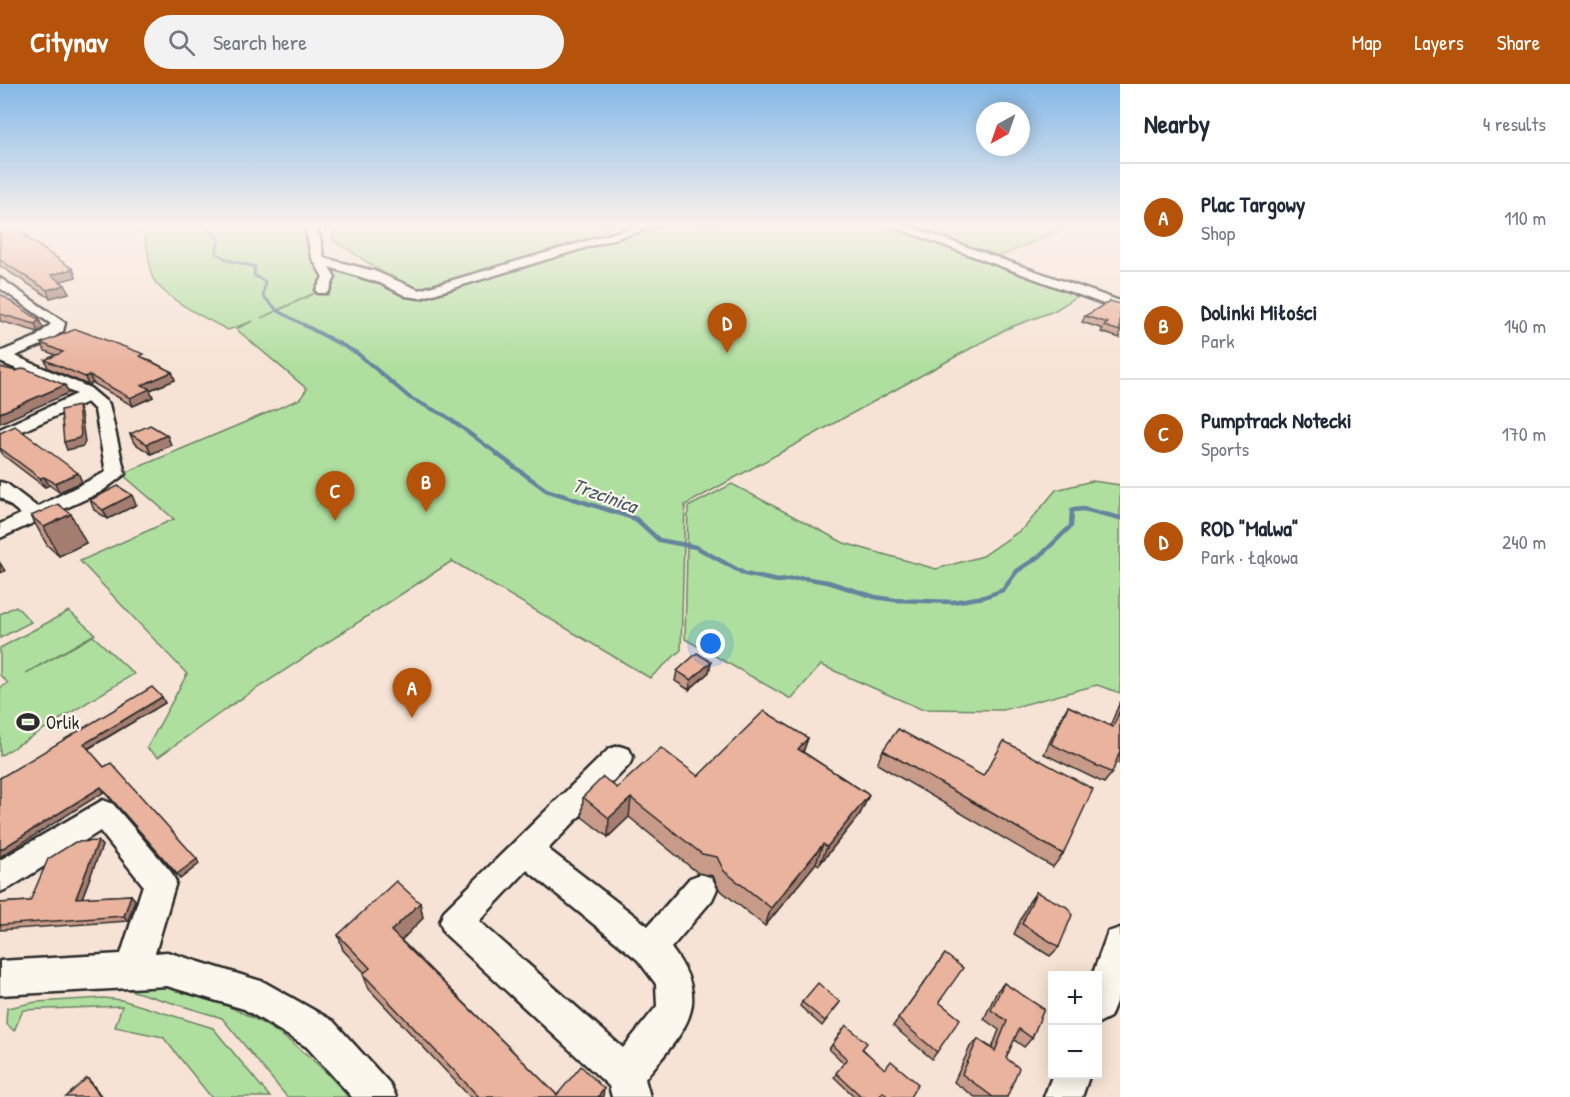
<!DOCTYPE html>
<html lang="en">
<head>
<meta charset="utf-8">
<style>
  :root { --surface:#fff; --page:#f2f2f3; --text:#1f2937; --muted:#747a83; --line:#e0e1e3; --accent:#b45309 }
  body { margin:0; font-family:"Patrick Hand",sans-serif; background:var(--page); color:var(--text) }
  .controls { position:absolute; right:18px; bottom:18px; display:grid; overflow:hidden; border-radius:0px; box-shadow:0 3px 15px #0003 }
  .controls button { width:54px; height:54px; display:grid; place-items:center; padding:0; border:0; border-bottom:2px solid var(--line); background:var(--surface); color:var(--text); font:30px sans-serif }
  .compass { position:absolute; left:976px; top:18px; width:54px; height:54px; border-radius:50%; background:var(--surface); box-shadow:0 3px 15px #0003; rotate:220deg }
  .you { position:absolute; left:711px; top:560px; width:21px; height:21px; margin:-15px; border:4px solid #fff; border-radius:50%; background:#1a73e8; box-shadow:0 0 0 9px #1a73e833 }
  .badge { display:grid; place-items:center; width:39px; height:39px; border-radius:50%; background:var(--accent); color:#fff; font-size:20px; font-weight:700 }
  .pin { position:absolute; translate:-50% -50px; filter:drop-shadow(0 2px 3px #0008) }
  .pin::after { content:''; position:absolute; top:32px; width:21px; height:18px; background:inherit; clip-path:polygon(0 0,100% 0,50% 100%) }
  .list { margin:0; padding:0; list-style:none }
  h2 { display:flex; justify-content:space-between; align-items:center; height:78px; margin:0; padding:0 24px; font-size:26px }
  h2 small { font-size:20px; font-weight:400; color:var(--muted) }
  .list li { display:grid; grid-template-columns:39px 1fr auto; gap:18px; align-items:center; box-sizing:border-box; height:108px; padding:0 24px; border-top:2px solid var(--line) }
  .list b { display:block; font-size:22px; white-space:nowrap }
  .list p { margin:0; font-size:20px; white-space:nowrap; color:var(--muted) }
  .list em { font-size:20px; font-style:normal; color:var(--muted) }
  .icon { flex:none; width:33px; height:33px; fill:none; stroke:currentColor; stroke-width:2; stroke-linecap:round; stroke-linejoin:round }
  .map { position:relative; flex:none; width:1120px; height:1013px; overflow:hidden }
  header { display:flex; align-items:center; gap:36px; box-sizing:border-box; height:84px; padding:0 30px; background:var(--accent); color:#fff }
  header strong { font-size:28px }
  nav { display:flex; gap:33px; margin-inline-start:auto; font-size:21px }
  .search { width:420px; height:54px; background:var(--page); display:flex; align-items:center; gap:15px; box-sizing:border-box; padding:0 21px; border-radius:33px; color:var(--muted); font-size:22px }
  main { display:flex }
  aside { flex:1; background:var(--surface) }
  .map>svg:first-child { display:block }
</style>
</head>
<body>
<header>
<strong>Citynav</strong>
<div class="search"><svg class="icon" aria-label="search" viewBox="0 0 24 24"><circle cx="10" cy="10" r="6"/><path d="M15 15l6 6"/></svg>Search here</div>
<nav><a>Map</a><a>Layers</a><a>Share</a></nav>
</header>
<main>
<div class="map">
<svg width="1120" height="1013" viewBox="0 0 1120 1013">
  <rect width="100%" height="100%" fill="#f6e3d5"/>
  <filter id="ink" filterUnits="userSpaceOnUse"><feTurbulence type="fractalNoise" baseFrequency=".0167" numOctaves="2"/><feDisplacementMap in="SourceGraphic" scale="12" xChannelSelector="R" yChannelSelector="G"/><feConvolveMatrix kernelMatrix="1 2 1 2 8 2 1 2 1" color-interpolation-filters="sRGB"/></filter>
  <g filter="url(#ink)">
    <g fill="#afdf9f" stroke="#6d8565" stroke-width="1.5">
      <path d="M138 140H308L315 174 325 194 320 206 261 234 323 206 329 193 320 177 414 209 332 155 339 140H889L1081 210 1054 227 1006 245 685 421 681 566 650 594 452 477 233 620 158 673 147 664 187 590 80 477 174 435 122 390 300 315 307 305 236 245 253 237 228 246C209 236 156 211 151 189 148 172 148 155 138 140Z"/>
      <path d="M900 140H1075L996 174Z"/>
      <path d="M1092 397 1120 401V609L1097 601 1003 626 921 625 821 581 791 615 685 555 688 423 732 400 844 459 936 485 983 472 1025 443 1056 406Z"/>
      <path d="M16 522 31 538 0 554V530Z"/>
      <path d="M69 527 95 550 26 589 93 552 134 590 0 672V604L8 599 0 591V564Z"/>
      <path d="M146 899C228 913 295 948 348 1013H287L222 934 123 904 79 902 20 910 33 904Z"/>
      <path d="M104 914 122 916 213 944 270 1013H211L163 953 115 943 122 922 23 926 14 947 6 939 7 924 36 918Z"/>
    </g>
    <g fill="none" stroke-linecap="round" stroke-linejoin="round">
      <path stroke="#66849d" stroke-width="3" d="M212 140 209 145 219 156 216 169 228 176 255 183 254 191 265 198 263 212 278 227 306 242"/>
      <path stroke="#66849d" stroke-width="4" d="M304 241 357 269 410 314 446 332 499 371"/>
      <path stroke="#66849d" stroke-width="4.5" d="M497 370 546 406 636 435 659 456 696 463 745 490 778 497 803 494 828 498 875 513 895 516 953 518 984 513 1003 506 1017 487 1040 472 1071 442 1072 426 1084 425 1120 434"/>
      <g stroke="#2b2b2b" stroke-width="5">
        <g id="minor">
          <path d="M305 140H317L324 174 374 187 419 206 645 140H663L420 214 406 212 380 199 329 183 335 193 328 209H318L316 206 323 193 311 172Z"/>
          <path d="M886 140H902L1120 217V226Z"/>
          <path d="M0 194 65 239 63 247 46 259 15 272 90 304 109 320 125 390 101 408 0 454V440L21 430 0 413V398L7 400 37 423 106 388 95 326 87 318 0 357V345L77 310 0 278V268L36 253 51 240 0 204Z"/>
          <path d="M619 662 629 665 633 673 629 681 548 765 648 842 690 794 701 790 712 794 717 805 712 816 671 864C716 922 681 949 645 995L650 1013H612L609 1002 444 849 440 838 444 827 609 665ZM527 786 638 876 656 900 657 922 623 964 479 837Z"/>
          <path d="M103 716 113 720 171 788 176 798 155 869 167 868 264 898 333 937 390 1000 396 1013H352L307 963 244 925 167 902 0 911V877L121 870 143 801 100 747 11 803 0 808V776Z"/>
          <path d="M1120 844V908L1110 933 1098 939V892H1092L1108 848Z"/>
          <path d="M1053 990H1090L1082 1013H1044Z"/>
        </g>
      </g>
      <use href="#minor" fill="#fbf7ec" fill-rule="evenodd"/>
    </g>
    <g fill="#c89a88" stroke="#2b2b2b" stroke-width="1.5">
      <path d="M0 140 18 145 28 151 30 156 73 185 76 193 60 197 65 201 69 209 50 214 0 182Z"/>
      <path d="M0 210 39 236 43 244 38 248 0 237Z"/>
      <path d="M1120 220V254L1101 248 1103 245 1082 238 1085 232Z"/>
      <path d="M41 259 145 274 172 288 175 296 150 306 153 313 133 322 93 299 88 301 48 284 45 276 56 271 45 267Z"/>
      <path d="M0 349 78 389 82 398 59 408 49 401 45 403 4 372 0 366Z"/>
      <path d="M130 350 167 351 171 361 151 370 134 359Z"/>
      <path d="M90 416 136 421 108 435 94 426Z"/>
      <path d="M31 432 86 459 59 472 47 461Z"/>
      <path d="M711 578 709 588 689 606 675 597 677 587Z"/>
      <path d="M162 613 165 619 88 665 104 683 199 780 180 795 104 708 0 694Z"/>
      <path d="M1120 618V680L1116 678 1112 689 1104 699 1044 670 1062 632 1068 622 1110 642Z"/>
      <path d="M808 654 803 668 869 711 860 730 819 781 816 779 765 842 719 805 713 792 698 789 629 733 608 753 582 733 583 713 617 704 698 692Z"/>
      <path d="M883 666 1063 770 1053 783 877 680Z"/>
      <path d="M98 757 102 762 82 814 131 811 135 816 128 837 0 846V819L30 817Z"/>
      <path d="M1036 808 1059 863 1050 872 1014 850 1029 818Z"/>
      <path d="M420 819 423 834 401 856 557 1011 603 1013H470L369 905 363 890 365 889 343 866 338 851Z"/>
      <path d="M945 870 939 918 937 968 932 975 893 942Z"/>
      <path d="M1004 899 1032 954 1024 963 1014 956 1006 974 1007 1013H975L954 998 970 963 978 955 992 964 999 946 984 935 997 907Z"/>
      <path d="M802 918H840L822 942 800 922Z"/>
      <path d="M832 961 863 965 910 1013H881L880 1012 879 1013H855L834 993 844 979 829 965Z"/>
    </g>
    <g fill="#a37d6f" stroke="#2b2b2b" stroke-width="1.5">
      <path d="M73 185 76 193 54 199 51 191Z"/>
      <path d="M65 201 69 209 50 214 47 206Z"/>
      <path d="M39 236 43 244 38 248 35 240Z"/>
      <path d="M172 288 175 296 150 306 153 313 133 322 130 314 142 301Z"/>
      <path d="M89 291 93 299 88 301 85 293Z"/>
      <path d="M65 301 69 309 0 339V329Z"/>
      <path d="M78 322 81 330 85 358 83 362 67 366 64 358Z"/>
      <path d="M167 351 171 361 151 370 147 360Z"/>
      <path d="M78 389 82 398 59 408 55 399Z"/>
      <path d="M44 393 49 401 45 403 40 394Z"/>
      <path d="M132 411 136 421 108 435 103 426Z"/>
      <path d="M71 430 86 459 59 472 44 443Z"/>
      <path d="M0 479 5 487 0 489Z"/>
      <path d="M711 578 709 588 689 606 691 596Z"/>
      <path d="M162 613 165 619 87 665 84 660Z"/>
      <path d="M808 654 801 674 798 665Z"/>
      <path d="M101 703 104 708 0 773V766Z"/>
      <path d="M869 711 860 730 819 781 827 763Z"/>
      <path d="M631 714 629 733 608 753 609 734Z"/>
      <path d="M98 757 102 762 80 819 76 814Z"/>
      <path d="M823 760 816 779 765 842 771 824Z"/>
      <path d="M197 775 199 780 180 795 177 790Z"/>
      <path d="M131 811 135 816 128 837 124 832Z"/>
      <path d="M420 819 423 834 396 862 391 847Z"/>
      <path d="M87 994 91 998 102 1013H101Z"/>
      <path d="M604 1005 603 1013H598Z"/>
    </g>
    <g fill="#e9b39e" stroke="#2b2b2b" stroke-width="1.5">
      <path d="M0 140H16L12 141 28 151 24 152 73 185 51 191 65 201 47 206 0 176Z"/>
      <path d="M0 210 39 236 35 240 0 230Z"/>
      <path d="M1110 217 1120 220V247L1104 242 1108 239 1085 232Z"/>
      <path d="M76 245 144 270 140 272 172 288 142 301 150 305 130 314 89 291 85 293 45 276 63 268 41 259Z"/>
      <path d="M0 283 16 287 24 284 65 301 0 329Z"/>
      <path d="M78 322 81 350 79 354 64 358 61 326Z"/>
      <path d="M150 341 167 351 147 360 130 350Z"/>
      <path d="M15 342 78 389 55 399 44 393 40 394 0 364V349Z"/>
      <path d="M118 402 132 411 103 426 90 416Z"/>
      <path d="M58 420 71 430 44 443 31 432Z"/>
      <path d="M697 569 711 578 691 596 677 587Z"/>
      <path d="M152 603 162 613 84 660 104 683 111 679 197 775 177 790 101 703 0 766V694Z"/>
      <path d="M1068 622 1113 643 1120 626V667L1112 689 1051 660Z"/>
      <path d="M764 627 808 654 798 665 869 711 827 763 823 760 771 824 724 787 717 773 702 770 631 714 609 734 583 713 603 693 617 704 661 664 698 692Z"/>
      <path d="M898 645 983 692 1004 657 1093 705 1063 770 883 666Z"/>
      <path d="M98 757 76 814 131 811 124 832 0 841V819L30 817 48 775 75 758Z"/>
      <path d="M396 797 420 819 391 847 557 1011 581 982 604 1005 598 1013H479L363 890 370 884 338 851Z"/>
      <path d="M1036 808 1067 823 1072 831 1059 863 1022 840Z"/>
      <path d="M945 870 963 884 939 918 960 935 937 968 898 935Z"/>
      <path d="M818 899 840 918 825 937 802 918Z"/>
      <path d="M1004 899 1044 925 1032 954 1019 945 1006 974 1019 984 1007 1013H993L962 990 978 955 995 967 1007 937 991 926Z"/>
      <path d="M846 941 867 959 862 965 885 985 891 977 918 1000 910 1013H888L883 1008 879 1013H862L836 989 847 975 832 961Z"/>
      <path d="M87 994 101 1013H66Z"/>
    </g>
  </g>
  <linearGradient id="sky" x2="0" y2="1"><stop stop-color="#84b8e8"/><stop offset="0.5" stop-color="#fbf2ec"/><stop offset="1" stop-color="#fbf2ec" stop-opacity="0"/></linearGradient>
  <rect width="1120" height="282" fill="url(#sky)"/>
  <defs>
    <g id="stadium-bare" transform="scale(1.8)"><path d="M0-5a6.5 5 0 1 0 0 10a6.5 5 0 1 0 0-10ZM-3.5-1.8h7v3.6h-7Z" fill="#2b2b2b" stroke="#fbf7ec" stroke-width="2.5" paint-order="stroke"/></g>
  </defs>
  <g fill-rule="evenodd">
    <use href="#stadium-bare" x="28" y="638"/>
  </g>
  <g text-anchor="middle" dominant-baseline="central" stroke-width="4.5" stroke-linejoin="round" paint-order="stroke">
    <g font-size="18" fill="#2b2b2b" stroke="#fbf7ec" text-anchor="start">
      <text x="46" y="638">Orlik</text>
    </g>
    <g font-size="20" font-style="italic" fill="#495764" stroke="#fbf7ec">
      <text transform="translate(605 411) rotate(20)">Trzcinica</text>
    </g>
  </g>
</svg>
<div class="controls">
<button>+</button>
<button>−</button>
</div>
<svg class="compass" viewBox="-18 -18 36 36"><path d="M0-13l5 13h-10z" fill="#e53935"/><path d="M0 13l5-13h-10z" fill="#747a83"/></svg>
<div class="you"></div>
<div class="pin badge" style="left:412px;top:634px">A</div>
<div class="pin badge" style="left:426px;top:428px">B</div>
<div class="pin badge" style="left:335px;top:437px">C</div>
<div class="pin badge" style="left:727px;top:269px">D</div>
</div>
<aside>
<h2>Nearby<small>4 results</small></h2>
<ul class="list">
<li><span class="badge">A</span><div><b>Plac Targowy</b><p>Shop</p></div><em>110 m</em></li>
<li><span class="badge">B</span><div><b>Dolinki Miłości</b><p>Park</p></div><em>140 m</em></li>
<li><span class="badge">C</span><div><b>Pumptrack Notecki</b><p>Sports</p></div><em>170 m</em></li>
<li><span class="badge">D</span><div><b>ROD &quot;Malwa&quot;</b><p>Park · Łąkowa</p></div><em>240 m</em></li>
</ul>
</aside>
</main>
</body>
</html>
